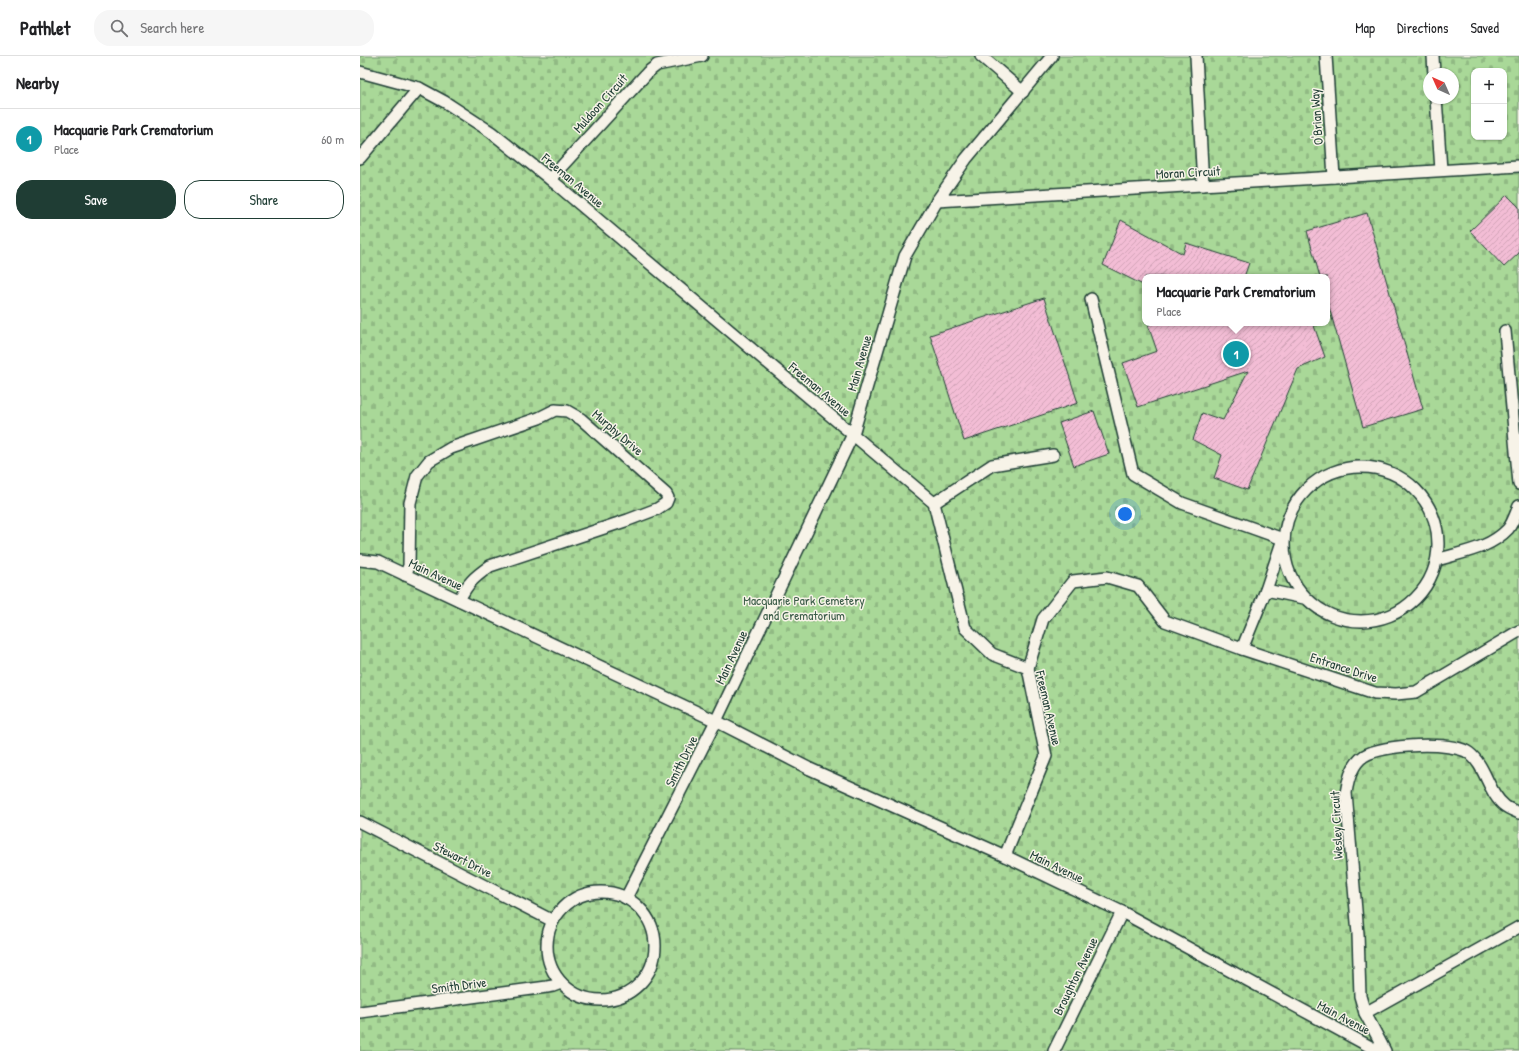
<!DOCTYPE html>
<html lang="en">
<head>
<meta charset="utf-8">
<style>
  :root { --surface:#fff; --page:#f6f6f6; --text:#202124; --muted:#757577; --line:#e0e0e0; --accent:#1f3d34 }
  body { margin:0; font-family:"Patrick Hand",sans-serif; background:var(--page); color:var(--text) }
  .controls { position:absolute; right:12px; top:12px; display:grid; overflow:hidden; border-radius:8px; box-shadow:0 1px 3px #0004 }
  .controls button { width:36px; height:36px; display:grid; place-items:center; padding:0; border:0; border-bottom:1px solid var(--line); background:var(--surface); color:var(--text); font:20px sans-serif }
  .compass { position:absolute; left:1063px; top:12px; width:36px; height:36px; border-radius:50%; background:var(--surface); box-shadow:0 1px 3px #0004; rotate:315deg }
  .you { position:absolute; left:765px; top:458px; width:14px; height:14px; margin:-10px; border:3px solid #fff; border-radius:50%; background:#1a73e8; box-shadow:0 0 0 6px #1a73e833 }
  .badge { display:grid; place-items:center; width:26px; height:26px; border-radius:50%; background:var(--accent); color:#fff; font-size:13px; font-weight:700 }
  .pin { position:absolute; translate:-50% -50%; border:2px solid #fff; box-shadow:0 1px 4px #0006 }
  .popup { position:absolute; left:782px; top:218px; width:188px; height:52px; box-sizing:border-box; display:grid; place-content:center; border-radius:8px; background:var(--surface); filter:drop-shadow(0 1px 3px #0005); font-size:13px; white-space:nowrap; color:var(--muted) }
  .popup b { font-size:15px; color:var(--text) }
  .popup::after { content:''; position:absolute; left:50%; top:100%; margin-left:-8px; border:8px solid transparent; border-top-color:var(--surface) }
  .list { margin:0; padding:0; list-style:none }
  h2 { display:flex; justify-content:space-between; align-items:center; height:52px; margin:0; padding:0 16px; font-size:17px }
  h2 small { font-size:13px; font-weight:400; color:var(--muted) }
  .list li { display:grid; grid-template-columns:26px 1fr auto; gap:12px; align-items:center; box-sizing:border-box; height:60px; padding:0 16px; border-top:1px solid var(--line) }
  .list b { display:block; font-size:15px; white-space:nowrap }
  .list p { margin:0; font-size:13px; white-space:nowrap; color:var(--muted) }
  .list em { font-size:13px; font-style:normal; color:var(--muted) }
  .actions { display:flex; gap:8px; padding:12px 16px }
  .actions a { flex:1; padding:9px 0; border:1px solid var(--accent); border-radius:16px; text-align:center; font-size:14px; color:var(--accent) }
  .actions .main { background:var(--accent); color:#fff }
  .icon { flex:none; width:22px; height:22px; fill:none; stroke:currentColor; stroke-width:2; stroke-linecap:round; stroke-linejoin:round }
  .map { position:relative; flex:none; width:1159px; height:995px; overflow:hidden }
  header { display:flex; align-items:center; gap:24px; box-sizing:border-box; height:56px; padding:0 20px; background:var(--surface); border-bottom:1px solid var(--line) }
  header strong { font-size:19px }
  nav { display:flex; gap:22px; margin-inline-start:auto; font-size:14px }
  .search { width:280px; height:36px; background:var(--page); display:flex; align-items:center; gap:10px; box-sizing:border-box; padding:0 14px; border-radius:16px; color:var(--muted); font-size:15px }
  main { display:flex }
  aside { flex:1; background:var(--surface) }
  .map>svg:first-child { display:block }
</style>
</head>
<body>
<header>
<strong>Pathlet</strong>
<div class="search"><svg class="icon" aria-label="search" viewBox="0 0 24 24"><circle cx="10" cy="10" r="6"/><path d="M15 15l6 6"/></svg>Search here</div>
<nav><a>Map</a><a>Directions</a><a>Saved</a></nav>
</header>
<main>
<aside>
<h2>Nearby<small></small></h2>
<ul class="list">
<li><span class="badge" style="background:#0f9aa8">1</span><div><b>Macquarie Park Crematorium</b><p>Place</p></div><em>60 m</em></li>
</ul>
<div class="actions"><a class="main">Save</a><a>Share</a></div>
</aside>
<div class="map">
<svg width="1159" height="995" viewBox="0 0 1159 995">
  <defs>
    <pattern id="cemetery-stones" width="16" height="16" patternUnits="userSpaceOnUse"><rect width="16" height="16" fill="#a9d898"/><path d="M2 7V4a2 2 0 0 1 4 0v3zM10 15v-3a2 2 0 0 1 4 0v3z" fill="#91ba84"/></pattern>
    <pattern id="building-hatch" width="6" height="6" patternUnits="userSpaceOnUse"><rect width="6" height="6" fill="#f3bdd5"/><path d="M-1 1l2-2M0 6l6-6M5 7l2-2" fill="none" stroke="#d0a3b7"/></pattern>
  </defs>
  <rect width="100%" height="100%" fill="#f7f3e8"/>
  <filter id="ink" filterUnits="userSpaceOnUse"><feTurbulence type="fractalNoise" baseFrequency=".025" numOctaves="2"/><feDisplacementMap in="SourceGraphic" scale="8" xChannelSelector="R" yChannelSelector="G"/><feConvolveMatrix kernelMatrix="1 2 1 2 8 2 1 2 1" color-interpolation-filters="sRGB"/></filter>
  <g filter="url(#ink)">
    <path fill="url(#cemetery-stones)" stroke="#648a66" fill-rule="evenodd" d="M0 0H1159V995H0ZM1114 15H1144V81H1114ZM1069 18H1093V42H1069ZM785 221H967V267H785Z"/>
    <g fill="url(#building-hatch)" stroke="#1f3d34">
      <path d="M1147 139 1159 151V197L1144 211 1110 175Z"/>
      <path d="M1007 157 1063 353 1003 371 967 244V221H960L947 175Z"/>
      <path d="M761 164 823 198 826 187 889 207 884 221H785V230L743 209Z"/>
      <path d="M684 242 718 347 604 385 570 279Z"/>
      <path d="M794 267H953L965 301 938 313 887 434 854 422 862 399 833 384 842 357 863 364 888 315 778 351 763 307 797 295 788 269Z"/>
      <path d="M734 355 749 398 714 410 699 367Z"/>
    </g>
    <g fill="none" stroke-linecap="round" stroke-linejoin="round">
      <g stroke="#1f3d34" stroke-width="14">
        <g id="service">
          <path d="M621 0 663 36"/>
          <path d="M836 0 843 129"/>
          <path d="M966 0 974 121"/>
          <path d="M1073 0 1074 18"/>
          <path d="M0 16 59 32 85 46 131 76 190 123 574 447 605 572 632 598 668 612 686 700 645 800"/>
          <path d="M1076 42 1081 114"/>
          <path d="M0 102 59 32"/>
          <path d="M190 123 288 16 297 9 342 0"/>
          <path d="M577 145 1159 110"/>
          <path d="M731 243 773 418 822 447 923 483 906 534 882 593"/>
          <path d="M1145 275 1159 428"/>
          <circle cx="1001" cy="488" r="77"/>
          <path d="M574 447 632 409 693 399"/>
          <path d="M0 504 18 506 356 665 450 713 645 800 762 856 1018 995"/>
          <path d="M1077 504C1102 496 1129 493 1148 473 1153 467 1156 457 1159 450"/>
          <path d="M45 519 49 510 50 447 57 420 69 405 91 392 179 362 195 354 207 355 221 363 306 438 308 442 306 447 297 453 268 464 130 510C113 522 108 527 99 544"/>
          <path d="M906 534 944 542"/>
          <path d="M668 612 683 563 713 525 747 521 778 530 805 565 882 593 1015 637 1036 638 1056 636 1159 575"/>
          <path d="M0 766 193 865"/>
          <circle cx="241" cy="890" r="54"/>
          <path d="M266 842 356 665 493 378 545 200 577 145 606 103 692 0"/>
          <path d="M0 956 187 931 193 930 201 927"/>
          <path d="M1005 957 1159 871"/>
          <path d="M694 995 762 856"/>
          <path d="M1025 995 1005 957 1000 940 998 878 986 737C988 723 992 708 1004 700 1021 688 1093 685 1109 697 1126 710 1128 737 1145 750 1149 753 1155 755 1159 757"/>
        </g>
      </g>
      <use href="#service" stroke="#f7f3e8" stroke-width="11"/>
    </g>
  </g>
  <g text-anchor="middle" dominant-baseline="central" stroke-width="3" stroke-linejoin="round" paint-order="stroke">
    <g font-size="13" fill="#1f3d34" stroke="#f7f3e8">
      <text transform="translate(240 47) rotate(-48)">Muldoon Circuit</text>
      <text transform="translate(956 61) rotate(-94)">O'Brian Way</text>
      <text transform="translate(828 116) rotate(-3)">Moran Circuit</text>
      <text transform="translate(213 124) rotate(40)">Freeman Avenue</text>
      <text transform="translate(499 307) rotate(-74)">Main Avenue</text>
      <text transform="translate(460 333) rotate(40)">Freeman Avenue</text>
      <text transform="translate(258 376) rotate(41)">Murphy Drive</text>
      <text transform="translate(76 518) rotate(25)">Main Avenue</text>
      <text transform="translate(371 601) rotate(-65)">Main Avenue</text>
      <text transform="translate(984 611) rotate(18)">Entrance Drive</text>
      <text transform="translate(689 652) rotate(77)">Freeman Avenue</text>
      <text transform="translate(321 705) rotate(-63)">Smith Drive</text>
      <text transform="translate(976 769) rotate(-93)">Wesley Circuit</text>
      <text transform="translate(103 803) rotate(27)">Stewart Drive</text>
      <text transform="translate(697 810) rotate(26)">Main Avenue</text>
      <text transform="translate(715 920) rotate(-64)">Broughton Avenue</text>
      <text transform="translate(99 929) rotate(-7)">Smith Drive</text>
      <text transform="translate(984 961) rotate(28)">Main Avenue</text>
    </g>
    <g font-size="13" fill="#3b5c48" stroke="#f7f3e8">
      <text x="444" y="544">Macquarie Park Cemetery<tspan x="444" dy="15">and Crematorium</tspan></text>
    </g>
  </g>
</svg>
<div class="controls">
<button>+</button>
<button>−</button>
</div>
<svg class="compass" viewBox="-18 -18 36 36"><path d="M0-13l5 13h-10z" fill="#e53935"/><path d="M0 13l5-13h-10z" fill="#757577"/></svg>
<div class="you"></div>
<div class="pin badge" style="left:876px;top:298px;background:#0f9aa8">1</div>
<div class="popup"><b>Macquarie Park Crematorium</b>Place</div>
</div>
</main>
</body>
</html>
